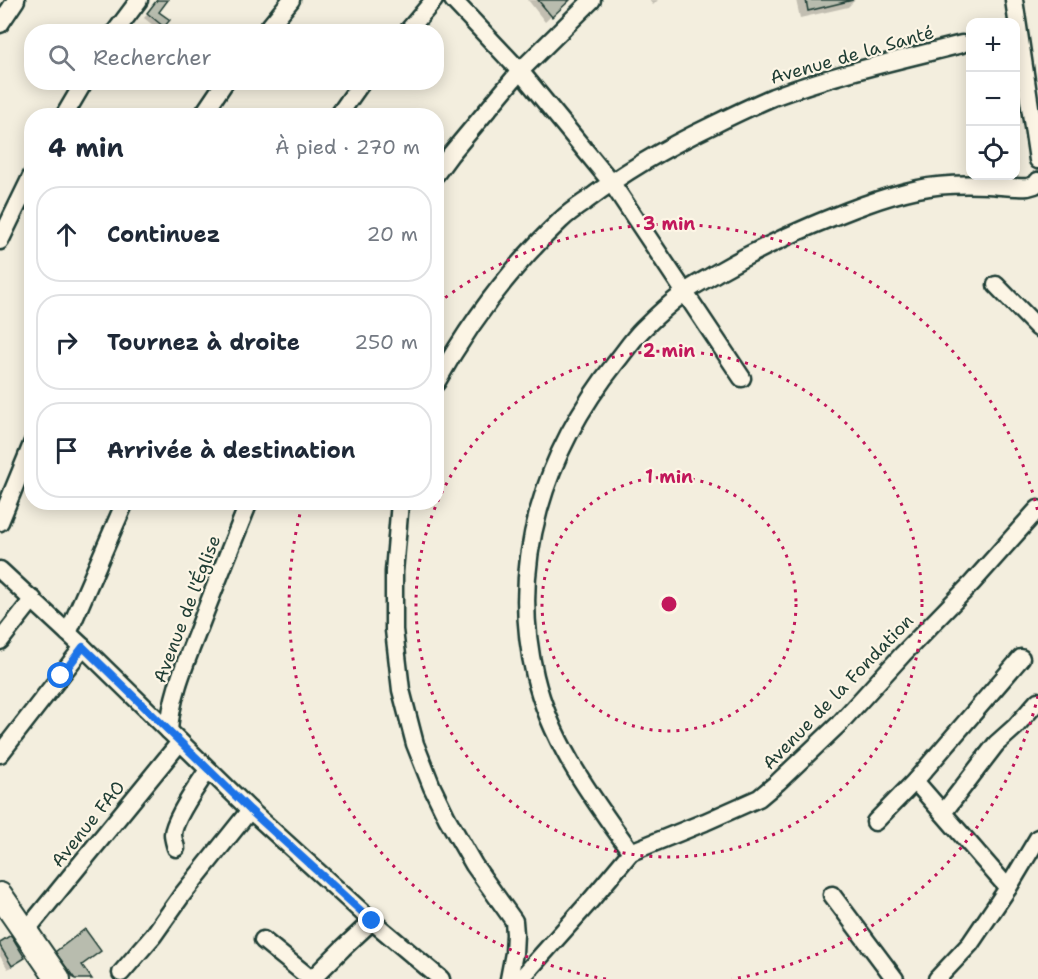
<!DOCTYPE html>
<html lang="fr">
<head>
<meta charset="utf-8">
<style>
  :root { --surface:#fff; --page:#f6f6f7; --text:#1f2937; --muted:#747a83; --line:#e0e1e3 }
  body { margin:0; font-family:"Shantell Sans",sans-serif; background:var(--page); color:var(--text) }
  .controls { position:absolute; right:18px; top:18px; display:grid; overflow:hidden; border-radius:12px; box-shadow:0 3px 15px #0003 }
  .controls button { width:54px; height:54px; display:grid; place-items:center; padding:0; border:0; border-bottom:2px solid var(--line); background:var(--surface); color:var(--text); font:30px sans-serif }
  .stop { position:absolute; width:18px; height:18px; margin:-14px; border:4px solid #1a73e8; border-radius:50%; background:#fff }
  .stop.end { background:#1a73e8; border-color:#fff; box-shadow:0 2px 6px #0008 }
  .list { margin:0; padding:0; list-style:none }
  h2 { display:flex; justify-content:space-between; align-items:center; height:78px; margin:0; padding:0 24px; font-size:26px }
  h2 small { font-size:20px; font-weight:400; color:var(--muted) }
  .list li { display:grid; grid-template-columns:39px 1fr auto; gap:18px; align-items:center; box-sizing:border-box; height:96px; margin:0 12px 12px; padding:0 12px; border:2px solid var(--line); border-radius:24px }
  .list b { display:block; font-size:22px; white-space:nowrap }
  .list em { font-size:20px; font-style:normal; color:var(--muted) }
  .icon { flex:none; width:33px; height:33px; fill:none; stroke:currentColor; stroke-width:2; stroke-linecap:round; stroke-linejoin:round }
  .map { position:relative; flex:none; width:1038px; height:979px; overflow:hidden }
  .search { position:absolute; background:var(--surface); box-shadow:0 3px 15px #0003; left:24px; top:24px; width:420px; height:66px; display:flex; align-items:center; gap:15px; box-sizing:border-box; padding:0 21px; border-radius:24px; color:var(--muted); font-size:22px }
  .panel { position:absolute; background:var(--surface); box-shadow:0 3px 15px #0003; left:24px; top:108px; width:420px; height:402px; border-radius:24px }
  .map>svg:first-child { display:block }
</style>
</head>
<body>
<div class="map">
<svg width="1038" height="979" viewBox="0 0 1038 979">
  <rect width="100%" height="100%" fill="#f3eede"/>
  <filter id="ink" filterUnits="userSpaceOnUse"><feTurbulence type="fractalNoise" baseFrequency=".0167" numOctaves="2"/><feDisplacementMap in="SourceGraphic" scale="12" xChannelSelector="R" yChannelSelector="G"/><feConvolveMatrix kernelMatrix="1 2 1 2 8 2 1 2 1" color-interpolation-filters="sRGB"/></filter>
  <g filter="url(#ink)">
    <g fill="#0003">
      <path d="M158 0H166L157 12 168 20 159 30 144 18Z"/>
      <path d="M528 0H568L545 22Z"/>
      <path d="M649 0H658L653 5Z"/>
      <path d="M796 0H855L848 7 800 18Z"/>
      <path d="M0 944 23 958 8 969 0 956Z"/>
      <path d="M56 953 93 957 80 966 90 979H65L50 959Z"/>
    </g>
    <g fill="#b8bcae" stroke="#1f3d34" stroke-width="1.5">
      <path d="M157 0H168L159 12 170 20 164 27 147 13Z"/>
      <path d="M538 0H570L552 17Z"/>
      <path d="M806 0H853L808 11Z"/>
      <path d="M85 929 101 951 82 965 92 979H75L55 952Z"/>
      <path d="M11 935 25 958 12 966 0 946V942Z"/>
    </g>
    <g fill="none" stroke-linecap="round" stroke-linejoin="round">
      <g stroke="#1f3d34" stroke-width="21">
        <g id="minor">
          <path d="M453 0 520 71 611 182 742 378"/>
          <path d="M1014 0 1038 160"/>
          <path d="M0 24 16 0"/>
          <path d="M115 32 139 0"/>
          <path d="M265 32 291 0"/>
          <path d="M407 32 434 0"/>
          <path d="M64 116 84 82"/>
          <path d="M202 116 225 82"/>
          <path d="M338 116 362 82"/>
          <path d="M436 174 450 155 520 71 592 0"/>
          <path d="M0 241 32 175"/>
          <path d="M996 285 1038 328"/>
          <path d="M436 383C469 324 511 267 561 220 568 213 577 207 586 201 625 171 667 147 711 126 731 116 752 106 773 97 834 74 899 60 962 44"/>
          <path d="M400 502 394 572V630L401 690 415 744 432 787 447 818 474 865 514 921 515 934 514 953 509 979"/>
          <path d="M0 522 32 444"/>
          <path d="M0 570 83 647 250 810 372 921 441 979"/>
          <path d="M68 633 125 502"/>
          <path d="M0 641 33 599"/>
          <path d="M169 731C171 695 186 662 199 628 215 586 232 544 249 502"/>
          <path d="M0 754 83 647"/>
          <path d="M915 781 1008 888"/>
          <path d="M943 813 996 744 1015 727 1038 701"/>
          <path d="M875 822 915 781 1021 658"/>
          <path d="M176 848C175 844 173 839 173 834 174 819 199 783 208 770"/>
          <path d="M631 852 705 822 759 798 778 782 839 724 903 654 972 583 1038 509"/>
          <path d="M832 895 895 979"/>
          <path d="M25 932 180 742"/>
          <path d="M263 940 311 979"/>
          <path d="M121 973 153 936 182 895 250 810"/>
          <path d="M312 979 343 948 372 921"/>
          <path d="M518 979 524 975 591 900 631 852C592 797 551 743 535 676 508 562 545 451 617 361 625 351 633 339 642 330 655 317 669 304 684 293 694 285 707 279 718 272 749 254 780 239 813 225 847 211 881 197 918 189 940 184 965 184 988 185 1001 186 1014 188 1028 187L1035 185 1038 181"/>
          <path d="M937 979 970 944 1008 888 1038 838"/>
        </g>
      </g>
      <g stroke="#1f3d34" stroke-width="28">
        <path id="highway" d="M0 895 58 979"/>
      </g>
      <use href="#minor" stroke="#fcf5e5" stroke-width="16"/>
      <use href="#highway" stroke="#fcf5e5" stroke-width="24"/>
    </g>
  </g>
  <g fill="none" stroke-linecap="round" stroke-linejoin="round" filter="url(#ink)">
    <path stroke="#1a73e8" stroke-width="8" d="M61 676 83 647 250 810 372 921"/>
  </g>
  <g fill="none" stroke="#c2185b" stroke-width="3" stroke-dasharray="3 6">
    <circle cx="669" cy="604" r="127"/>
    <circle cx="669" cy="604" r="253"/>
    <path d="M1038 696A380 380 0 0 1 732 979M606 979A380 380 0 0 1 302 506M438 303A380 380 0 0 1 1038 512"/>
  </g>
  <g text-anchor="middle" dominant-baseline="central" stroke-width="4.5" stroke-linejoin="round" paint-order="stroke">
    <g font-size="18" fill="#1f3d34" stroke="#fcf5e5">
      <text transform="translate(852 55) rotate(-16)">Avenue de la Santé</text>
      <text transform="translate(187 609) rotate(-69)">Avenue de l'Église</text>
      <text transform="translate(838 692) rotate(-46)">Avenue de la Fondation</text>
      <text transform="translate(88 824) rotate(-51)">Avenue FAO</text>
    </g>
  </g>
  <circle cx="669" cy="604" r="9" fill="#c2185b" stroke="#fcf5e5" stroke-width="3"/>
  <g font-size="18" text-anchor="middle" font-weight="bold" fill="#c2185b" stroke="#fcf5e5" stroke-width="4.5" stroke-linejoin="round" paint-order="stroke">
    <text x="669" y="230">3 min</text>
    <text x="669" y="357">2 min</text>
    <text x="669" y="483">1 min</text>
  </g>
</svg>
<div class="controls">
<button>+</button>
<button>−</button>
<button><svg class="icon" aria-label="locate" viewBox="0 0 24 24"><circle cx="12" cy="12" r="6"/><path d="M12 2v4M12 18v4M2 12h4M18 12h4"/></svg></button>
</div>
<div class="stop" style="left:61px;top:676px"></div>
<div class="stop end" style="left:372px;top:921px"></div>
<div class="search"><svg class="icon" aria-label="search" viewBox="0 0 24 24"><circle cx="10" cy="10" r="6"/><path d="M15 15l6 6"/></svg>Rechercher</div>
<section class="panel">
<h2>4 min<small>À pied · 270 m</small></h2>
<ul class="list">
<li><svg class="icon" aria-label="ahead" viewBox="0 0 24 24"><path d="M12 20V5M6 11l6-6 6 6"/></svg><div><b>Continuez</b></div><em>20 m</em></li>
<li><svg class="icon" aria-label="right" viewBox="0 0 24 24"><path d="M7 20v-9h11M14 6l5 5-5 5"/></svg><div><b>Tournez à droite</b></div><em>250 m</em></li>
<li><svg class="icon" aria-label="arrive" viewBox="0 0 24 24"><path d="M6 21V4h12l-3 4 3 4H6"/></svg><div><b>Arrivée à destination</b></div></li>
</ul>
</section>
</div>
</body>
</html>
